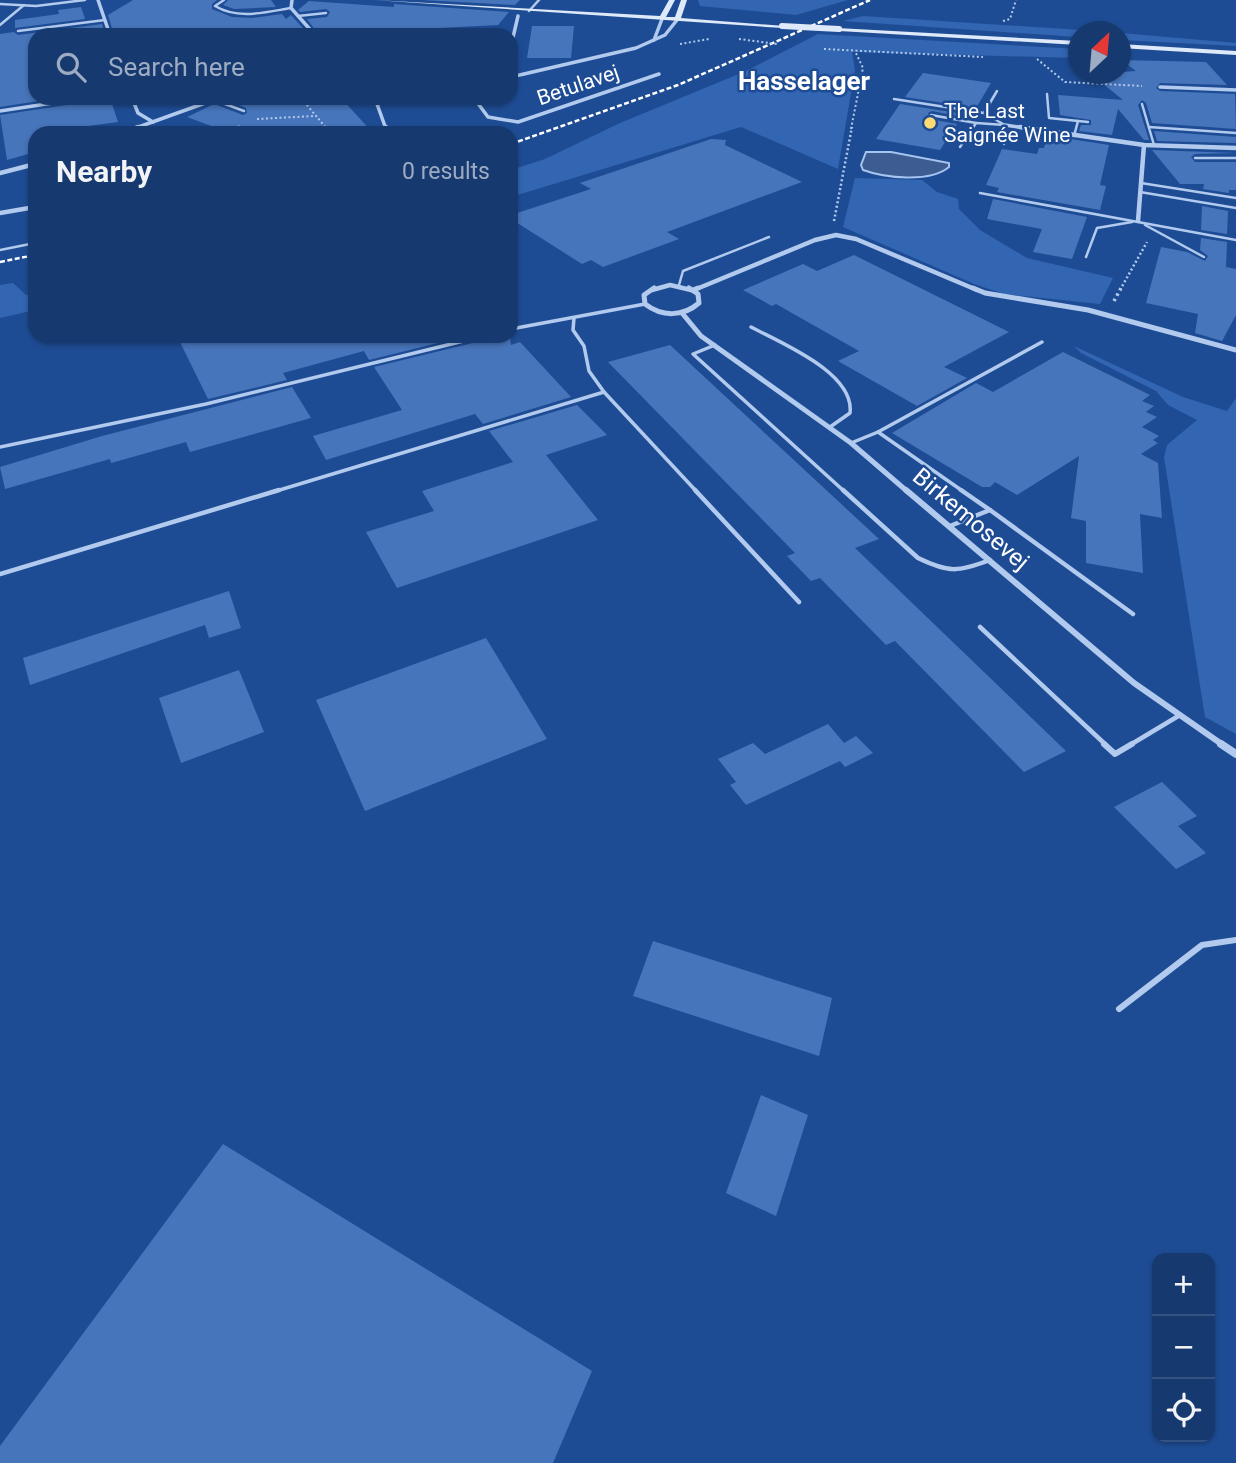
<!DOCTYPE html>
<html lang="en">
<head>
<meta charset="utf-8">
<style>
  :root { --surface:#16396f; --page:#1f4074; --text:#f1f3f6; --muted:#9eacc3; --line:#355382 }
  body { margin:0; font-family:Roboto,sans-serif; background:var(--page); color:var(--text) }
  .controls { position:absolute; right:21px; bottom:21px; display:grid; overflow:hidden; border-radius:14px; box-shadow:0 2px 5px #0004 }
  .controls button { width:63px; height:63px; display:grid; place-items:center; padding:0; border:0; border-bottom:2px solid var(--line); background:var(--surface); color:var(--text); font:35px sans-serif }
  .compass { position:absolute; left:1068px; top:21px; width:63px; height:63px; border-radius:50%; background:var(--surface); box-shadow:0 2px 5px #0004; rotate:26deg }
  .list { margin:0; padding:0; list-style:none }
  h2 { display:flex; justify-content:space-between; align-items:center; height:91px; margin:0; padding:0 28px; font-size:30px }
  h2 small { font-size:23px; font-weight:400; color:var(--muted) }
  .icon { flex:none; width:38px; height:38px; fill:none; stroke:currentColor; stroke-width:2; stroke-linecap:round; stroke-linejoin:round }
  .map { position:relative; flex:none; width:1236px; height:1463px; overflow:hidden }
  .search { position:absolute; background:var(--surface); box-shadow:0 2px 5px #0004; left:28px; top:28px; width:490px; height:77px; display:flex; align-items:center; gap:18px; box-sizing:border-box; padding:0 24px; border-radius:21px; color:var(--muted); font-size:26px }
  .panel { position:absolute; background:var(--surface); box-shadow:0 2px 5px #0004; left:28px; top:126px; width:490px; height:217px; border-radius:21px }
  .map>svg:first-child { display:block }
</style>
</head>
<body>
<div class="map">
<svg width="1236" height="1463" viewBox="0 0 1236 1463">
  <rect width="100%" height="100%" fill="#1e4c94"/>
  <g fill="#3265b2">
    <path d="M698 0H848L796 15 700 6Z"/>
    <path d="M863 16 1097 31 1078 32V37L843 21Z"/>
    <path d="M1121 33 1236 43V46L1121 40Z"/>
    <path d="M818 34 1078 49V58L852 52 855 70 838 169 741 127 511 197V170L545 159 620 123 746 71Z"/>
    <path d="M855 178 922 180 937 192 958 199 959 209 980 230 1027 258 1113 278 1100 304 1004 294 974 284 843 227Z"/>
    <path d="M13 283 26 295 35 293V310L0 318V285Z"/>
    <path d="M1074 346 1183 397 1227 411 1236 398V734L1205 717 1164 457 1167 445 1197 420 1168 405 1156 391 1081 353Z"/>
  </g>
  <path fill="#3d5d92" stroke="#a5c4f0" stroke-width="2" d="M866 152H891L949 163V167C930 183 885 178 863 170L861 165Z"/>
  <g fill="#4775bb">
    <path d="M133 0H217L212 4V9L232 17 252 18 282 14 286 19 291 15 309 35H191V29L147 35H114L108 15Z"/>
    <path d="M228 0H271L276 7 234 9 223 5Z"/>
    <path d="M421 0H520L515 5Z"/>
    <path d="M309 1 394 7V4L509 12 498 25 362 32 366 35H319L307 19 327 17 330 12 326 9 300 12 298 10Z"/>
    <path d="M81 7 85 19 15 28V20L59 14 58 10Z"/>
    <path d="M102 24 105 35H35V98H57L0 107V34L14 32 18 35Z"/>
    <path d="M532 26H574L571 58H527Z"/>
    <path d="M1121 60 1206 62 1227 85 1160 83 1156 88 1160 91 1235 94 1236 129 1152 123 1146 103 1142 100 1138 105 1149 140H1144L1118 109 1112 135 1079 131 1081 125H1091V120L1060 115 1058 95 1123 100 1091 74 1136 71Z"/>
    <path d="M923 73 991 83 976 108 905 97Z"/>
    <path d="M90 98H110L118 122 35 133V152L7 160 0 115 87 102Z"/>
    <path d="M223 98H341L373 133H230L187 117 214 104 243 115 247 113 246 108Z"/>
    <path d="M900 104 964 114 962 117 932 111 928 113 930 119 957 124 940 150 876 139Z"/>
    <path d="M1154 131 1236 137V143L1157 141Z"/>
    <path d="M1064 138 1109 145 1100 185 1106 186 1100 210 997 192 999 188 986 185 1002 149 1037 154 1039 148H1044L1046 140 1064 143Z"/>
    <path d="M711 139 726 140 725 145 802 182 667 232 679 239 603 267 591 260 582 264 511 219V215L591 189 580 183Z"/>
    <path d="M1152 150 1236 153 1195 154 1191 157 1195 162H1236V190H1229V193L1203 189 1204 184H1180Z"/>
    <path d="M993 199 1087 217 1072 259 1033 252 1042 229 987 219Z"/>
    <path d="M1202 206 1228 211 1227 234 1201 230Z"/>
    <path d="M1201 238 1227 242 1226 267 1236 269V315L1222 341 1195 333 1198 314 1146 303 1161 247 1187 252 1205 261 1208 256 1200 250Z"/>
    <path d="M854 255 1009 332 944 367 967 378 917 406 838 361 859 351 776 304 772 306 743 290 803 264 817 271Z"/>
    <path d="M177 336H466L369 360 364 351 283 373 287 380 208 399Z"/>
    <path d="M488 336H510L511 345 520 342 571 397 483 424 475 414 326 460 313 436 402 410 374 367 485 340Z"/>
    <path d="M670 345 879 539 855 548 1066 751 1024 772 895 641 886 645 820 578 811 581 787 556 795 553 608 362Z"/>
    <path d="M1063 352 1150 395 1142 401 1154 406 1146 412 1157 417 1142 427 1159 436 1153 440 1158 443 1141 454 1158 463 1162 518 1140 514 1143 573 1086 563V521L1071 518 1079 456 1017 495 995 482 990 487H982L892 433 976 383 993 392Z"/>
    <path d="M292 387 311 418 190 452 186 442 111 463 110 459 5 489 0 467 102 436Z"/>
    <path d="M577 405 607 435 546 455 598 520 397 588 366 532 434 511 422 491 513 462 489 431Z"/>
    <path d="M229 591 241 628 209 638 205 625 30 685 23 658Z"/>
    <path d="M486 638 547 739 365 811 316 700Z"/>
    <path d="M239 670 264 732 181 763 159 698Z"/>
    <path d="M828 724 844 743 856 736 873 753 845 767 840 761 746 805 730 785 736 782 718 759 753 743 765 754Z"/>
    <path d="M1162 782 1197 816 1178 826 1206 853 1176 869 1114 807Z"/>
    <path d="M653 941 832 998 819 1056 633 996Z"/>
    <path d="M761 1095 808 1115 776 1216 726 1193Z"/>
    <path d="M223 1144 592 1371 553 1463H0V1446Z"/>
  </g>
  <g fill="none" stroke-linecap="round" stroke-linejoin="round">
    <g stroke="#b1caee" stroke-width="2" stroke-dasharray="2 2.5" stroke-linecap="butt">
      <path d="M1003 21 1010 19 1016 0"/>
      <path d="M680 44 709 39"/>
      <path d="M824 49 983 57"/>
      <path d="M1037 59 1065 82 1142 86"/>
      <path d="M301 98 327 129"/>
      <path d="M257 119 315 116"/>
      <path d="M234 129 240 126"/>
      <path d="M851 129 863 68 855 51"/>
    </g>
    <g stroke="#b1caee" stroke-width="2.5" stroke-dasharray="2 2.5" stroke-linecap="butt">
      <path d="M325 127 330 133"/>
      <path d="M225 133 238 127"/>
      <path d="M834 221 852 127"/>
      <path d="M1120 290 1147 242"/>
    </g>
    <path stroke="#b1caee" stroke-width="3.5" stroke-dasharray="2.5 3.5" stroke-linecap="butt" d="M1114 301 1121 288"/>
    <g stroke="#b1caee" stroke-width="2.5">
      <path d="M224 0 215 6C238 20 266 12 291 8"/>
      <path d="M0 4 36 6 85 0"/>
      <path d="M529 11 539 0"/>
      <path d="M298 16 326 13"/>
      <path d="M0 25 24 5"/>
      <path d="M18 31 105 20"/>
      <path d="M1047 94 1049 118 1088 122"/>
      <path d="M894 99 984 113 997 91"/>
      <path d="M214 100 244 111"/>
      <path d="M1142 104 1154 145"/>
      <path d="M984 113 1003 124"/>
      <path d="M931 115 976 123 960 147"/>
      <path d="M976 123 1005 125"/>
      <path d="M1149 127 1236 133"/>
      <path d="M1074 136 1078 121"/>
      <path d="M1004 144 1005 125"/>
      <path d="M1195 158H1236"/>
      <path d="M1141 183 1236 198"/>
      <path d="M1140 192 1236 208"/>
      <path d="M980 193 1236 240"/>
      <path d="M1145 225 1204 257"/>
      <path d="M0 250 35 243"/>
      <path d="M1086 257 1097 228 1132 222"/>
      <path d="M679 285 683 271 769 237"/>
    </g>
    <g stroke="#b1caee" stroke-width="3.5">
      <path d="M574 318 573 330 584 346 589 371 604 392 697 492"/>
      <path d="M751 327C781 343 855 373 850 413L830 427"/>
      <path d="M511 329 645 304"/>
      <path d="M715 345 693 354 845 492"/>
      <path d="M878 432 1042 342"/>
      <path d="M851 443 878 432 964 492"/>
      <path d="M0 447 206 404 484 336"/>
      <path d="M273 492 604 392"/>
    </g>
    <g stroke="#b1caee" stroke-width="4.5">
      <path d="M695 490 799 602"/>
      <path d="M843 490 918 558C949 573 958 572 990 560"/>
      <path d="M961 490 990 510"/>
      <path d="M950 526 990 510 1133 614"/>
      <path d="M0 574 279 490"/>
      <path d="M980 627 1106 745"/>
      <path d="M1130 745 1180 715"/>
    </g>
    <g stroke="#b1caee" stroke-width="6">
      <path d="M1104 744 1115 754 1132 744"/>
      <path d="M1119 1009 1202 945 1236 940"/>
    </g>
    <g stroke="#b1caee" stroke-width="3.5">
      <path d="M98 0 110 35"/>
      <path d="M292 0 291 8 315 35"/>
      <path d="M654 40 662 19"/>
      <path d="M511 46 518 16"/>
      <path d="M511 77 636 48 665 35 677 20"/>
      <path d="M1160 87 1236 90"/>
      <path d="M132 98 138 113 153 122"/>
      <path d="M371 98 377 104 386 129"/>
      <path d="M474 98 488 117 518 122 659 74"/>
      <path d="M377 104 407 98"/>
      <path d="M0 111 86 98"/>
      <path d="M1005 125 1032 129"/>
      <path d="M133 129 219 98"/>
    </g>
    <g stroke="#b1caee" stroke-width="4.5">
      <path d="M386 127 388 133"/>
      <path d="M1020 127 1144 145 1236 148"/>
      <path d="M122 133 138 127"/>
      <path d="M0 173 35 164"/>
      <path d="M0 213 35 207"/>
      <path d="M1138 221 1144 145"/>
      <path d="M652 290 670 285 691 290"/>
      <path d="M694 290 815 240 836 235 856 239 977 290"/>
    </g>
    <g stroke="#b1caee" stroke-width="5">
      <path d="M654 288 644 295 645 304C662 317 683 317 699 303L698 294 689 288"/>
      <path d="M973 288 985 293 1088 310 1236 350"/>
      <path d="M693 290 698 288"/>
      <path d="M682 313 701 336 851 443 908 492"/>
    </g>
    <path stroke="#b1caee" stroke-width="6" d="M906 490 1134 683 1223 745"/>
    <path stroke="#b1caee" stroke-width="8" d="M1221 744 1236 754"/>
    <g fill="#dee9fa" fill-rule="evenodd">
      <path d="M374 0 660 16 669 0H675L666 17H675L681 0H687L681 18 785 26 782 28Z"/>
      <path d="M837 28 1078 41V45L839 31Z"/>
      <path d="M1120 44 1236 51V55L1120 48Z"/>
    </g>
    <g stroke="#fff" stroke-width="2.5" stroke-dasharray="5 2.5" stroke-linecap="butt">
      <path d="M511 144 678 85 870 0"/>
      <path d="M0 262 35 255"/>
    </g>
    <path stroke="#b1caee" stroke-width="2" stroke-dasharray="2 2.5" stroke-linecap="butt" d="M739 39 777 44"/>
    <path stroke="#dee9fa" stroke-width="6" d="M782 26 839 29"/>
  </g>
  <circle fill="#fddb71" stroke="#1e4c94" stroke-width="2.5" cx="930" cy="123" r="7"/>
  <g text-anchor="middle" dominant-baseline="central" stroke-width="5" stroke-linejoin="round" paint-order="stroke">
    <g font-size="21" fill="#fff" stroke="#1e4c94">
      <text transform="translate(578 85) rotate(-19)">Betulavej</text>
    </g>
    <g font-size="21" fill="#fff" stroke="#1e4c94" text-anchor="start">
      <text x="944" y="111">The Last<tspan x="944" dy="24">Saignée Wine</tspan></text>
    </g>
    <g font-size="24" fill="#fff" stroke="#1e4c94">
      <text transform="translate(971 519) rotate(40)">Birkemosevej</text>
    </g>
    <g font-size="26" font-weight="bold" fill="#fff" stroke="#1e4c94">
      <text x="804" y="81">Hasselager</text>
    </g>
  </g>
</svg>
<div class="controls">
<button>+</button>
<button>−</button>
<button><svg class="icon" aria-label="locate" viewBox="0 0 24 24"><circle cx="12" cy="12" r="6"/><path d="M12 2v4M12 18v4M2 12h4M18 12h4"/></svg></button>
</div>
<svg class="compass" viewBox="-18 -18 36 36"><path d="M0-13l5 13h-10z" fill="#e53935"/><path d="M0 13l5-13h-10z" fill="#9eacc3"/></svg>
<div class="search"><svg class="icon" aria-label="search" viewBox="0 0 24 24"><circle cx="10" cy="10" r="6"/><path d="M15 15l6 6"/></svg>Search here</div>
<section class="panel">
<h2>Nearby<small>0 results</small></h2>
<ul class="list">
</ul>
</section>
</div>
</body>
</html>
